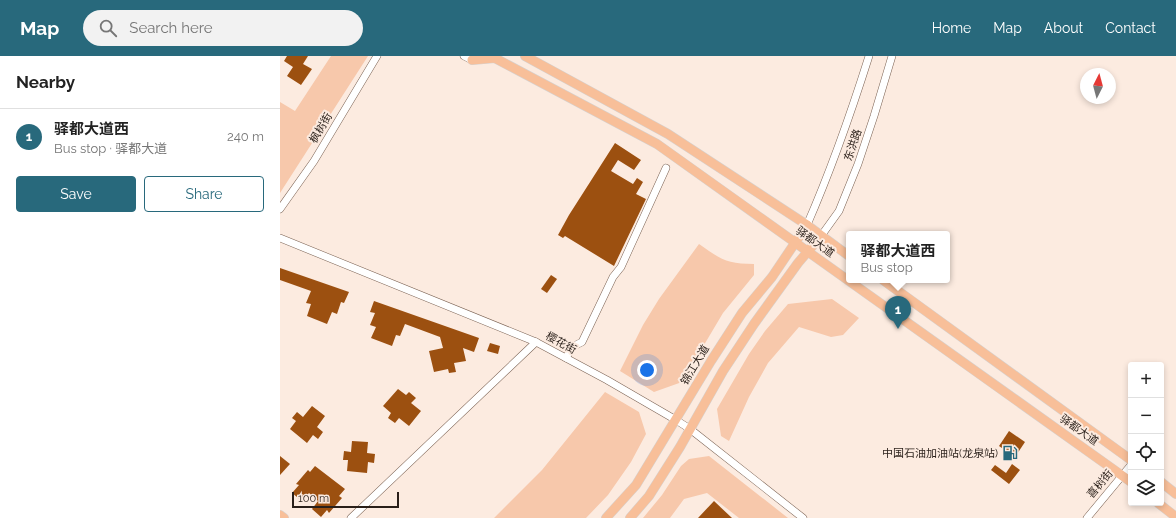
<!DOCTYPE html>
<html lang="en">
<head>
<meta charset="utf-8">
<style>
  :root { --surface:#fff; --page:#f2f2f2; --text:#222; --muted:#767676; --line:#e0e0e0; --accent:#28697c }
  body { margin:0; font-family:Raleway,"Noto Sans SC",sans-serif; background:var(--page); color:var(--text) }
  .controls { position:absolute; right:12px; bottom:12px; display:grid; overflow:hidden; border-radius:4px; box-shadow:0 2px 6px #0003 }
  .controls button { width:36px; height:36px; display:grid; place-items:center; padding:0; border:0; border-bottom:1px solid var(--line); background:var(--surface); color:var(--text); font:20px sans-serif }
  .compass { position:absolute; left:800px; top:12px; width:36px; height:36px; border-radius:50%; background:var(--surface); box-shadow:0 2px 6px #0003; rotate:6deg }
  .scale { position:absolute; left:12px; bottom:10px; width:107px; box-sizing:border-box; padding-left:4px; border:2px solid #291f19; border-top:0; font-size:11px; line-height:14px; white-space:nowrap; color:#291f19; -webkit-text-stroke:3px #fcebe0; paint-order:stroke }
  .you { position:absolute; left:367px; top:314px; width:14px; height:14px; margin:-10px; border:3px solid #fff; border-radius:50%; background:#1a73e8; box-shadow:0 0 0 6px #1a73e833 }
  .badge { display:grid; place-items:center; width:26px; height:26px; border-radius:50%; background:var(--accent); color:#fff; font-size:13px; font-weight:700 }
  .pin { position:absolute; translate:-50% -33px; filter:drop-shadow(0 1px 2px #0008) }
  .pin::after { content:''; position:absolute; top:21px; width:14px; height:12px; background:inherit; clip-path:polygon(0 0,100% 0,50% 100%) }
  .popup { position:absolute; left:566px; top:175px; width:104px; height:52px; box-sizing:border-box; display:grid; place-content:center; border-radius:4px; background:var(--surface); filter:drop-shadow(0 1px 3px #0005); font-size:13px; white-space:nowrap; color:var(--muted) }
  .popup b { font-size:15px; color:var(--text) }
  .popup::after { content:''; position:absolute; left:50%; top:100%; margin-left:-8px; border:8px solid transparent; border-top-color:var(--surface) }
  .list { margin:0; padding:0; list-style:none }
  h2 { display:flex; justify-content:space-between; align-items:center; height:52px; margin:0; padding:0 16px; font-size:17px }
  h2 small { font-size:13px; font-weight:400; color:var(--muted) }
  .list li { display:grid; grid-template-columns:26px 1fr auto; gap:12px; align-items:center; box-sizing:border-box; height:56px; padding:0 16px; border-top:1px solid var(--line) }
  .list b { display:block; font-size:15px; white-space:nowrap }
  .list p { margin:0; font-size:13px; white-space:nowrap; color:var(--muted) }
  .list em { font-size:13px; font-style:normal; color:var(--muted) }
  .actions { display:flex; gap:8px; padding:12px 16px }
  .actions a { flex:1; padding:9px 0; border:1px solid var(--accent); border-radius:4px; text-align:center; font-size:14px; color:var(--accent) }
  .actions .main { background:var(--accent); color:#fff }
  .icon { flex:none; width:22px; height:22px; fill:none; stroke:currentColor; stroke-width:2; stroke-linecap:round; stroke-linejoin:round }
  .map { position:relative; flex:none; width:896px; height:462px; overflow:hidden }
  header { display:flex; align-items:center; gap:24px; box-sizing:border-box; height:56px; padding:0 20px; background:var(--accent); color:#fff }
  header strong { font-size:19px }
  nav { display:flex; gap:22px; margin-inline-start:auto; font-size:14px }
  .search { width:280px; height:36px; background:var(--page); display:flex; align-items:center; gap:10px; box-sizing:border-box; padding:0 14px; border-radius:22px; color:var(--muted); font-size:15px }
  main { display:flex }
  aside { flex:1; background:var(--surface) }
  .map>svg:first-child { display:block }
</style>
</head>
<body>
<header>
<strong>Map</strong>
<div class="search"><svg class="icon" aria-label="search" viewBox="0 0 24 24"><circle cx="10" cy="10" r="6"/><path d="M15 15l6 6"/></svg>Search here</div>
<nav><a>Home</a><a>Map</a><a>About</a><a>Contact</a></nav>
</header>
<main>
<aside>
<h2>Nearby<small></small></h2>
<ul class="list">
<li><span class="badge">1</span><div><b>驿都大道西</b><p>Bus stop · 驿都大道</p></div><em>240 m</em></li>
</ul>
<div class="actions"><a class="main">Save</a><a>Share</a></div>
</aside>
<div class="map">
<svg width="896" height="462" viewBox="0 0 896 462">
  <rect width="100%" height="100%" fill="#fcebe0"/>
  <g fill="#f7c8ab">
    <path d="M51 0H88L0 137V46L15 55Z"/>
    <path d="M419 188C440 203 447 208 474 208V219L443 257 402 326 374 336 340 315 363 269 379 243Z"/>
    <path d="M552 243 579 262 563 279 551 281 519 271 488 307 469 341 449 385 441 380 437 353 469 298 485 275 508 248Z"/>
    <path d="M325 336 359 356 366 378 351 406 328 439 306 462H214L262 414Z"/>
    <path d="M429 400 508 462H459L427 437 404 443 390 462H363L382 439 401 410 409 403Z"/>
  </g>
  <g fill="#9c5010">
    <path d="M7 0H28L23 8 32 13 21 29 7 20 13 11 4 5Z"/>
    <path d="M335 87 361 104 354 114 338 104 331 115 353 128 357 122 363 126 356 138 366 143 334 210 285 180 283 182 278 179 289 159Z"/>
    <path d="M0 212 69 236 64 247 61 246 57 258 52 256 47 268 27 260 31 248 26 247 31 235 0 224Z"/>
    <path d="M271 219 277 223 267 237 261 233Z"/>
    <path d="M94 245 199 282 194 296 183 292 186 305 174 307 176 316 169 317 168 313 154 316 149 295 163 292 160 281 125 268 120 280 116 279 112 290 91 282 96 271 90 269 95 257 90 256Z"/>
    <path d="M210 287 220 290 218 298 207 295Z"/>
    <path d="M118 333 126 339 129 336 136 342 131 347 141 355 129 370 119 362 115 367 108 362 111 357 103 350Z"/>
    <path d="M32 350 45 360 37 371 43 376 38 383 33 379 27 387 10 373 16 365 12 362 17 356 23 361Z"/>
    <path d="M729 375 745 386 735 401 719 390Z"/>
    <path d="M72 385 88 386 87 397 95 398 94 407 88 406 87 417 67 415 68 404H63L64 395 71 396Z"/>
    <path d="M0 400 10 408 0 419Z"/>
    <path d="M732 408 740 414 729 428 711 414 715 409 726 417Z"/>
    <path d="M35 410 65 433 59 440 62 442 49 457 47 454 41 461 32 453 38 445 29 437 22 445 12 437 19 429 16 428 28 414 30 416Z"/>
    <path d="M434 445 452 462H418Z"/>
  </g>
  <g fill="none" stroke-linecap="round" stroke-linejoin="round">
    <g stroke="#7b6253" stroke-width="8">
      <g id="minor">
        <path d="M184 0 192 4"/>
        <path d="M0 153 34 105 97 0"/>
        <path d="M527 169C551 114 571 57 589 0"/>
        <path d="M541 180 559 155 578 108 594 60 612 0"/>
        <path d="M0 182 256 286 327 324 396 364 410 373 523 462"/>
        <path d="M286 302 292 291 302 286 333 221 341 211 386 112"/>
        <path d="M71 462 256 286"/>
        <path d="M807 462 851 409"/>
      </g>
    </g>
    <g stroke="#d4d2d1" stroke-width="10">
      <g id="major">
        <path d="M211 0 377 88 851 426"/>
        <path d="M245 0 388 78 527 169 569 200"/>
        <path d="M192 4 215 2"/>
        <path d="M603 224 851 404"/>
        <path d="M881 426 896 438"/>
        <path d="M878 447 896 461"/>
        <path d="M0 459 4 462"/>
        <path d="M326 462 356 429 431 305 462 257 492 221 527 169"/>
        <path d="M350 462 369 440 400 391 443 315 474 268 518 207 541 180"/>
      </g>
    </g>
    <use href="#minor" stroke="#fff" stroke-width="7"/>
    <use href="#major" stroke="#f8bf99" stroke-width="9"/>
  </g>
  <defs>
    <g id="fuel-bare" transform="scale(1.2)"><path d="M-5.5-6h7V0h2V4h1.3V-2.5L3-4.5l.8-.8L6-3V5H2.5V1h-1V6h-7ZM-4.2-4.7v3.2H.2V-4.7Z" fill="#28697c" stroke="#fcebe0" stroke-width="2.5" paint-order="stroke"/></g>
  </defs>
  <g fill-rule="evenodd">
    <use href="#fuel-bare" x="730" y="397"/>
  </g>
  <g text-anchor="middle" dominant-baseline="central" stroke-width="4" stroke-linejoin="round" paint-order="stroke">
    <g font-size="11" fill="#291f19" stroke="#fcebe0">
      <text transform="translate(41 72) rotate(-59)">枫树街</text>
      <text transform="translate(573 89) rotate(-71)">东洪路</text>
      <text transform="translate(535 186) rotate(35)">驿都大道</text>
      <text transform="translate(281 287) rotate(28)">樱花街</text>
      <text transform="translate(415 309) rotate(-59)">锦江大道</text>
      <text transform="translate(799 374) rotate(35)">驿都大道</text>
      <text transform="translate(820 428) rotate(-50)">喜树街</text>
    </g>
    <g font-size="11" fill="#291f19" stroke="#fcebe0" text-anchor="end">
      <text x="718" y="397">中国石油加油站(龙泉站)</text>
    </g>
  </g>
</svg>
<div class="controls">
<button>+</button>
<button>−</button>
<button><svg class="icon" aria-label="locate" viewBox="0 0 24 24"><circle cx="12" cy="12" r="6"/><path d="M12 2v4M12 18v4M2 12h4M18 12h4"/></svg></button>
<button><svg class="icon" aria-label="layers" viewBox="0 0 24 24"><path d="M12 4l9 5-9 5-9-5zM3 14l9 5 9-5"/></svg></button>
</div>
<svg class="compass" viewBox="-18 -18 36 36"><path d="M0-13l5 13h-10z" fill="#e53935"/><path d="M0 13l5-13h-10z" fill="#767676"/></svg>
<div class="scale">100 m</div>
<div class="you"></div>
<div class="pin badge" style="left:618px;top:273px">1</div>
<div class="popup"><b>驿都大道西</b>Bus stop</div>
</div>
</main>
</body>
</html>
